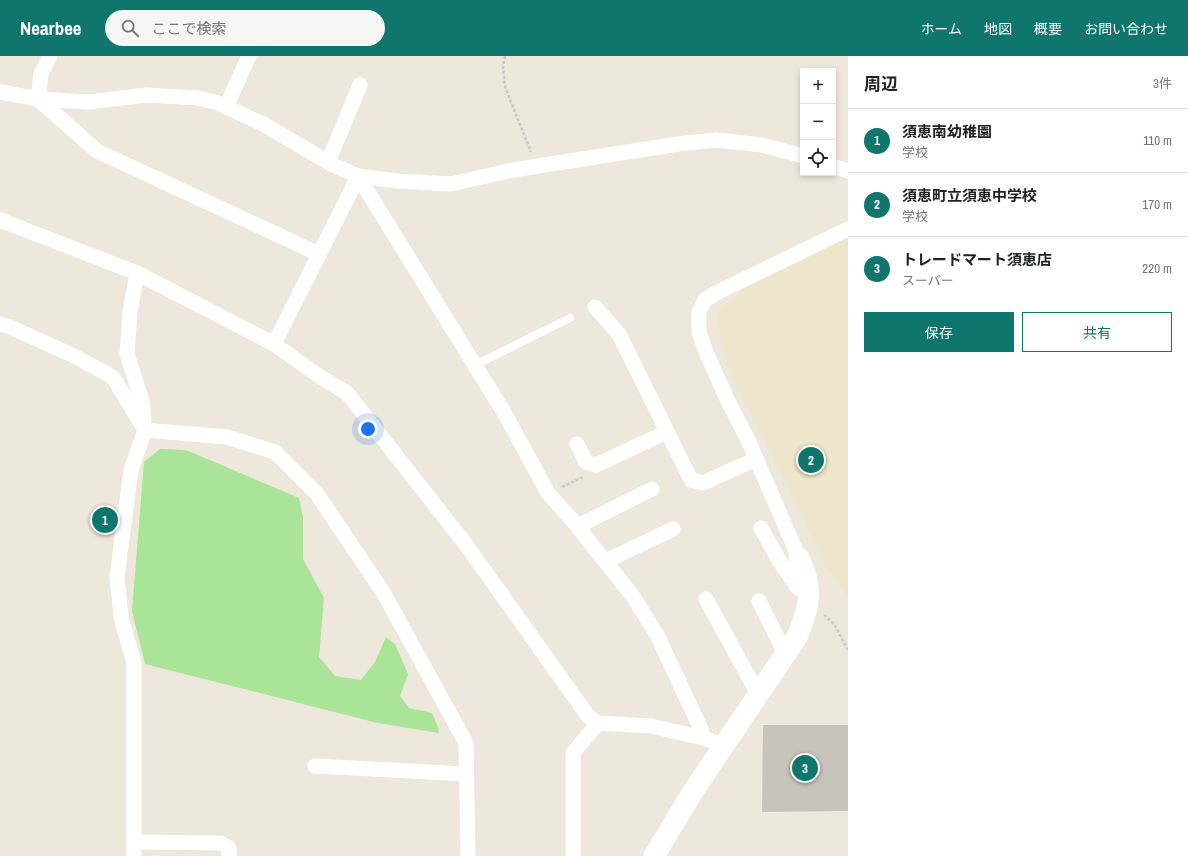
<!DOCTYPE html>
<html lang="ja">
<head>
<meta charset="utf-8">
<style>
  :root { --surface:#fff; --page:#f6f6f6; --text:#202124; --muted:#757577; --line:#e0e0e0; --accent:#0f766e }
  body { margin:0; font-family:"Archivo Narrow","Noto Sans JP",sans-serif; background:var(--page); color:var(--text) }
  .controls { position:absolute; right:12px; top:12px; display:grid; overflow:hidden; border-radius:0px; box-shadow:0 2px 6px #0003 }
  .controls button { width:36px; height:36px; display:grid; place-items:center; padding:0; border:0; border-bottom:1px solid var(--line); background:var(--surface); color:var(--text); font:20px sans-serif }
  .you { position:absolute; left:368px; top:373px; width:14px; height:14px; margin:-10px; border:3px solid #fff; border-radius:50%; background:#1a73e8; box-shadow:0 0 0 6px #1a73e833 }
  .badge { display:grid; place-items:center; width:26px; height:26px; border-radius:50%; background:var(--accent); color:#fff; font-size:13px; font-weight:700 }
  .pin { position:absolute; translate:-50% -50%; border:2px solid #fff; box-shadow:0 1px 4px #0006 }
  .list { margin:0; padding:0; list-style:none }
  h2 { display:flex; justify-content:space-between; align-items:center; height:52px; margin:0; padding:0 16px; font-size:17px }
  h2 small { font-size:13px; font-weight:400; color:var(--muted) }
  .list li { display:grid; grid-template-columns:26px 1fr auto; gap:12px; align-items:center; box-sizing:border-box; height:64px; padding:0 16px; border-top:1px solid var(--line) }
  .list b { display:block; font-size:15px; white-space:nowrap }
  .list p { margin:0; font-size:13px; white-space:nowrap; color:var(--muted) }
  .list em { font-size:13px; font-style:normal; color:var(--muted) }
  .actions { display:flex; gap:8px; padding:12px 16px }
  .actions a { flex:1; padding:9px 0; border:1px solid var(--accent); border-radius:0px; text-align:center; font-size:14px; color:var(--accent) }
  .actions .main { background:var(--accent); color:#fff }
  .icon { flex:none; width:22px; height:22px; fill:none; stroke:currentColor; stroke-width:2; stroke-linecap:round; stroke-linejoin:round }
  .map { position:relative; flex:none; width:848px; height:800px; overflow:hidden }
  header { display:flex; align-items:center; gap:24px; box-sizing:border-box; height:56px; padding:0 20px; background:var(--accent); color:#fff }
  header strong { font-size:19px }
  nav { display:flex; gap:22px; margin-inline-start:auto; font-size:14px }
  .search { width:280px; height:36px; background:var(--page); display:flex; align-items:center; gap:10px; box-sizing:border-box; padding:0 14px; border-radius:22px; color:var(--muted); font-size:15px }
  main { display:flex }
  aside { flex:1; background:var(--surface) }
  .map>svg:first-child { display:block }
</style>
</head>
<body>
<header>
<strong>Nearbee</strong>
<div class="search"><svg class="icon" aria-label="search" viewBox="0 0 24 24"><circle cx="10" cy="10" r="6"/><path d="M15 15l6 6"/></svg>ここで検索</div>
<nav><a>ホーム</a><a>地図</a><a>概要</a><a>お問い合わせ</a></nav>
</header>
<main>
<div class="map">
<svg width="848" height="800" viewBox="0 0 848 800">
  <rect width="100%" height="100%" fill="#ede7dc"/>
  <path fill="#eee7cb" d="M848 181V540L826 510 723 298 717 258 749 229Z"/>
  <path fill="#a9e498" d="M160 393 186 394 299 442 303 461V503L324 542 319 601 335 620 361 624 375 606 386 581 395 588 408 618 400 640 409 652 432 657 438 671 439 677 378 667 145 608 132 555 144 406Z"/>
  <path fill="#c8c4bc" d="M763 669H848V755L762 756Z"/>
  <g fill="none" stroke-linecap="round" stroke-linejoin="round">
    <g stroke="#c8c8c8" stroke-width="2.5" stroke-dasharray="3 2" stroke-linecap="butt">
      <path d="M505 0 503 11 505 31 531 96"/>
      <path d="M562 431 583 421"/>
      <path d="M824 559 834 568 848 594"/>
    </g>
    <path stroke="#fff" stroke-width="8" d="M475 309 570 262"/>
    <g stroke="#fff" stroke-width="15">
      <path d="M50 0 41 18 38 43 97 95 319 198"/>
      <path d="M0 36 38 43 88 46 146 39 198 42 218 47 263 68 333 109 358 120 397 125 451 128 513 114 678 88 716 84 762 89 803 100"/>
      <path d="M226 51 249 0"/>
      <path d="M328 106 360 29"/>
      <path d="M833 110 848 115"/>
      <path d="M358 120 505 358 548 437 573 465 632 539 657 579 701 673 703 682"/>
      <path d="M0 164 137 217 274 288 319 320 347 337 467 490 588 660 598 667 651 670 703 682 724 689"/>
      <path d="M595 251 619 278 691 424 703 427 756 403"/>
      <path d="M0 268 10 271 72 299 113 321 145 374 227 381 275 396 317 438 383 536 466 687 468 800"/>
      <path d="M274 288 351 135 358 120"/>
      <path d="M577 388 586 406 596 409 667 376"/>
      <path d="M578 470 652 433"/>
      <path d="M761 472 780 506 798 532 809 534"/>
      <path d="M799 502 749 386 727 343 706 296 699 276V256L705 244 718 236 848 173"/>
      <path d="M606 505 673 473"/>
      <path d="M706 543 758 638"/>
      <path d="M759 545 785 597"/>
      <path d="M315 710 466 718"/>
      <path d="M134 786 221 787 229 792V800"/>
      <path d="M134 800V607L121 561 117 521 131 414 145 374 142 345 127 298 130 256 137 217"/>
      <path d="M573 800V697L598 667"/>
    </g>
    <path stroke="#fff" stroke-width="21" d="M654 800 692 737 797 581C810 550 814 533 799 502"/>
  </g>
</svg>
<div class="controls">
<button>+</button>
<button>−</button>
<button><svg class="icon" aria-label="locate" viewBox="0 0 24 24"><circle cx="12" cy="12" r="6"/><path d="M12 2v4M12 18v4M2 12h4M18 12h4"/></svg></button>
</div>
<div class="you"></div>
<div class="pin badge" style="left:105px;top:464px">1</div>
<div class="pin badge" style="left:811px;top:404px">2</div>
<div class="pin badge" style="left:805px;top:712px">3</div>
</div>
<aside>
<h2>周辺<small>3件</small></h2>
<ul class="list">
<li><span class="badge">1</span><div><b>須恵南幼稚園</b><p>学校</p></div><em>110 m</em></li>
<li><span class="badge">2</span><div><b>須恵町立須恵中学校</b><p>学校</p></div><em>170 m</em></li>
<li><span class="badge">3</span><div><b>トレードマート須恵店</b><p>スーパー</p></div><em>220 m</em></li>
</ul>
<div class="actions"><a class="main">保存</a><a>共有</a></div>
</aside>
</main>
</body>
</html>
